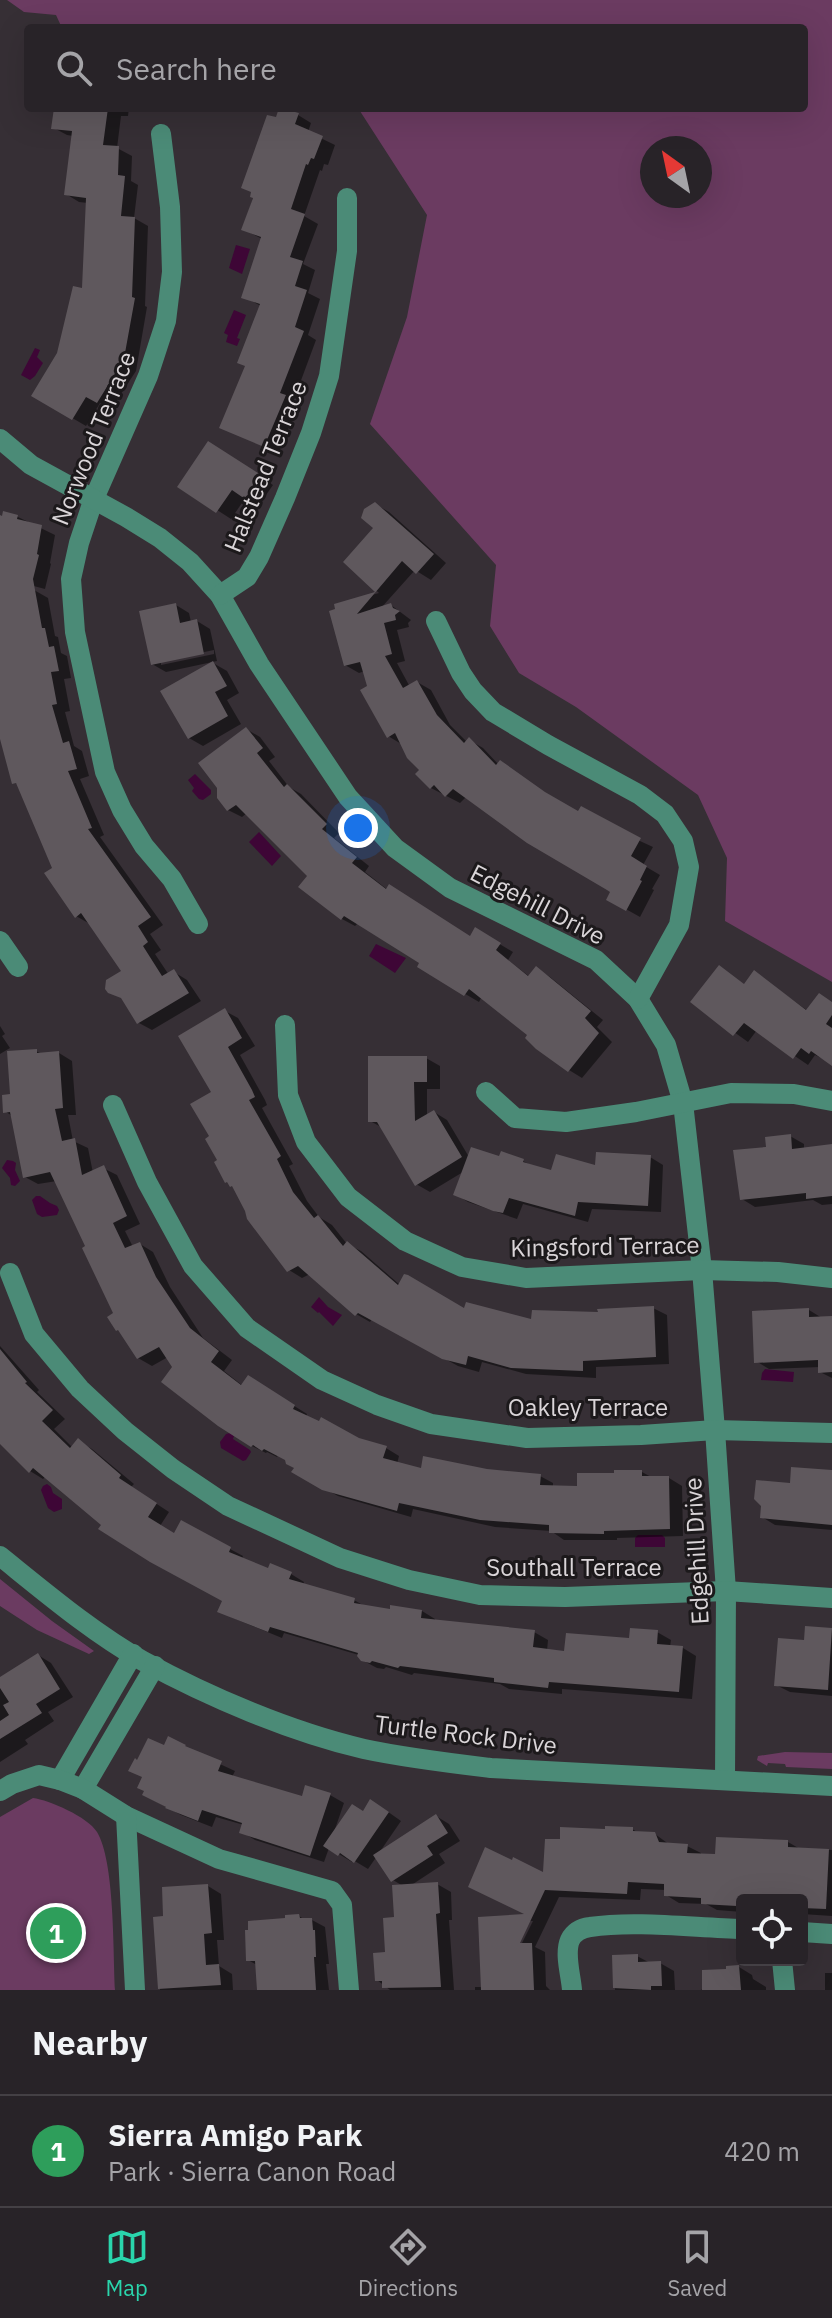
<!DOCTYPE html>
<html lang="en">
<head>
<meta charset="utf-8">
<style>
  :root { --surface:#282328; --page:#302b30; --text:#f1f3f6; --muted:#a5a4a8; --line:#444045; --accent:#2ad5ac }
  body { margin:0; font-family:"IBM Plex Sans",sans-serif; background:var(--page); color:var(--text) }
  .controls { position:absolute; right:24px; bottom:24px; display:grid; overflow:hidden; border-radius:8px; box-shadow:0 8px 32px #0002 }
  .controls button { width:72px; height:72px; display:grid; place-items:center; padding:0; border:0; border-bottom:2px solid var(--line); background:var(--surface); color:var(--text); font:40px sans-serif }
  .compass { position:absolute; left:640px; top:136px; width:72px; height:72px; border-radius:50%; background:var(--surface); box-shadow:0 8px 32px #0002; rotate:327deg }
  .you { position:absolute; left:358px; top:828px; width:28px; height:28px; margin:-20px; border:6px solid #fff; border-radius:50%; background:#1a73e8; box-shadow:0 0 0 12px #1a73e833 }
  .badge { display:grid; place-items:center; width:52px; height:52px; border-radius:50%; background:var(--accent); color:#fff; font-size:26px; font-weight:700 }
  .pin { position:absolute; translate:-50% -50%; border:4px solid #fff; box-shadow:0 2px 8px #0006 }
  .list { margin:0; padding:0; list-style:none }
  h2 { display:flex; justify-content:space-between; align-items:center; height:104px; margin:0; padding:0 32px; font-size:34px }
  h2 small { font-size:26px; font-weight:400; color:var(--muted) }
  .list li { display:grid; grid-template-columns:52px 1fr auto; gap:24px; align-items:center; box-sizing:border-box; height:112px; padding:0 32px; border-top:2px solid var(--line) }
  .list b { display:block; font-size:30px; white-space:nowrap }
  .list p { margin:0; font-size:26px; white-space:nowrap; color:var(--muted) }
  .list em { font-size:26px; font-style:normal; color:var(--muted) }
  .icon { flex:none; width:44px; height:44px; fill:none; stroke:currentColor; stroke-width:2; stroke-linecap:round; stroke-linejoin:round }
  .map { position:relative; flex:none; width:832px; height:1990px; overflow:hidden }
  .search { position:absolute; background:var(--surface); box-shadow:0 8px 32px #0002; left:24px; right:24px; top:24px; height:88px; display:flex; align-items:center; gap:20px; box-sizing:border-box; padding:0 28px; border-radius:8px; color:var(--muted); font-size:30px }
  .sheet { height:216px; background:var(--surface) }
  nav { display:flex; justify-content:space-around; align-items:center; box-sizing:border-box; height:112px; border-top:2px solid var(--line); background:var(--surface); font-size:22px; color:var(--muted) }
  nav a { display:grid; justify-items:center; gap:4px }
  nav .on { color:var(--accent) }
  .map>svg:first-child { display:block }
</style>
</head>
<body>
<div class="map">
<svg width="832" height="1990" viewBox="0 0 832 1990">
  <rect width="100%" height="100%" fill="#362f35"/>
  <g fill="#6b3b61" fill-rule="evenodd">
    <path d="M7 0H832V982L725 921 727 858 698 795 576 707 519 673 490 626 496 565 370 424 407 317 427 215 358 108H804V28H62L56 15 24 12ZM700 148V196H652V148Z"/>
    <path d="M0 1579 52 1621 94 1651 89 1654 37 1630 0 1606Z"/>
    <path d="M785 1752 832 1753V1769L786 1767 785 1764 768 1763 767 1766 757 1760 758 1756Z"/>
    <path d="M33 1798C49 1800 88 1817 97 1832 115 1862 113 1952 115 1990H0V1817Z"/>
  </g>
  <g fill="#3e0636">
    <path d="M236 245 250 249 242 274 229 268Z"/>
    <path d="M234 310 246 315 237 338 240 339 237 346 226 342 228 335 224 333Z"/>
    <path d="M35 348 40 350 37 357 43 363 35 376 30 380 21 375Z"/>
    <path d="M195 774 211 790V794L203 800 199 799 192 791 194 788 188 780Z"/>
    <path d="M259 832 281 856 272 866 249 842Z"/>
    <path d="M376 944 406 958 395 973 369 956Z"/>
    <path d="M7 1160 13 1161 16 1163 15 1170 20 1181 15 1186 11 1185 10 1178 2 1168Z"/>
    <path d="M40 1196 50 1203 57 1206 59 1210 57 1215 42 1217 37 1214 32 1200 36 1196Z"/>
    <path d="M319 1297 328 1307 342 1315 333 1326 319 1312 318 1313 311 1307Z"/>
    <path d="M765 1369 794 1372 793 1382 761 1380 762 1373Z"/>
    <path d="M230 1433 234 1436 233 1439 250 1450 251 1452 246 1460 243 1461 221 1448 220 1442 226 1434Z"/>
    <path d="M47 1484 51 1487 53 1493 62 1499V1509L54 1512 48 1508 41 1490 43 1486Z"/>
    <path d="M638 1535H662L665 1538V1547H635V1538Z"/>
  </g>
  <g fill="#0007" fill-rule="evenodd">
    <path d="M56 108H129L128 116H121L117 148 132 156 131 181 138 185 134 218 148 226 145 306 147 307 136 371 111 409 100 403 86 426 33 395 58 353 84 291 88 203 79 202 66 194 73 136 67 135 54 128Z"/>
    <path d="M298 115 311 123 308 132 335 145 328 165 324 164 322 171 320 170 304 216 318 224 303 264 315 270 308 293 320 299 308 335 316 340 293 402 298 405 278 453 221 427 247 367 261 306 244 297 262 239 243 229 278 120Z"/>
    <path d="M226 453 273 485 259 505 246 497 231 519 180 486Z"/>
    <path d="M375 504 389 512 446 563 431 580 415 570 381 608 391 605 411 620 408 623 409 627 397 630 405 661 397 663 410 687 417 682 431 690 450 725 467 742 469 740 483 748 499 765 579 813 653 847 643 865 660 875 652 889 654 890 640 917 608 899 612 891 466 797 460 803 431 788 422 770 403 745 388 736 365 671 359 673 345 665 336 605 379 593 346 562 375 528Z"/>
    <path d="M5 514 18 517 55 535 50 563 51 564 45 589 11 580 0 574V517L4 518Z"/>
    <path d="M34 590 48 598 55 636 58 637 61 653 67 656 71 678 64 679 70 711 65 712 74 746 82 751 89 776 80 779 104 835 100 837 163 925 150 934 161 950 155 954 169 975 174 972 187 980 201 1001 152 1030 139 1023 124 971 90 924 76 916 19 785 14 782 0 720V597Z"/>
    <path d="M176 605 189 613 191 622 197 621 210 629 217 661 166 672 152 664ZM214 650V654L161 665V661Z"/>
    <path d="M213 663 227 671 239 693 227 700 241 724 203 746 189 738Z"/>
    <path d="M246 729 260 737 275 757 269 761 289 787 301 794 339 833 334 838 369 866 365 872 388 890 471 938 476 930 513 952 508 960 530 977 537 969 550 977 603 1020 597 1027 612 1042 582 1078 569 1070 530 1035 482 996 479 1002 419 967 422 963 358 923 355 926 342 919 309 876 247 813 242 817 228 810Z"/>
    <path d="M755 973 808 1011 832 1003V1063L815 1055 808 1065 757 1030 748 1042 692 1002 745 985Z"/>
    <path d="M225 1011 238 1018 255 1046 240 1055 265 1100 267 1105 262 1108 293 1164 289 1166 307 1201 319 1217 332 1225 347 1244 361 1251 400 1285 465 1311 533 1322 653 1308 667 1315 669 1364 596 1367V1378L526 1374 482 1362 479 1372 458 1366 372 1319 370 1322 356 1314 310 1274 302 1278 289 1270 220 1161 212 1136 214 1093Z"/>
    <path d="M0 1026 5 1034 2 1036 10 1048 0 1054Z"/>
    <path d="M36 1051 42 1054 59 1053 72 1061 76 1115H68L73 1141 88 1148 93 1173 103 1168 117 1175 140 1224 125 1231 133 1247 140 1244 153 1252 170 1287 203 1338 232 1360 224 1371 243 1386 261 1385 307 1414 306 1417 358 1440 386 1448 399 1456 397 1464 422 1471H486L540 1476 553 1483V1487L579 1488 642 1472 653 1478H669L682 1486 683 1536 617 1538V1540H564L551 1531 495 1527 413 1509 411 1517 338 1496 294 1472 296 1467 287 1460 278 1455 277 1457 267 1452 266 1453 252 1446 174 1367 168 1357 152 1366 138 1358 57 1181 38 1184 25 1177 12 1116 5 1111Z"/>
    <path d="M426 1058 440 1066V1089H427V1116L434 1112 447 1120 469 1157 523 1161 534 1167 553 1172 597 1168 650 1157 663 1165 661 1212 592 1209 588 1222 523 1204 517 1219 468 1202 455 1194 463 1172 430 1192 416 1184 383 1128 370 1121Z"/>
    <path d="M790 1136 804 1144V1149L832 1146V1204L822 1205 813 1200 755 1207 742 1199 768 1148Z"/>
    <path d="M809 1310 822 1318H832V1378L820 1372V1367L769 1369 756 1361Z"/>
    <path d="M0 1346 39 1390 37 1392 65 1419 54 1429 73 1448 78 1441 92 1449 134 1484 131 1487 169 1512 160 1526 175 1535 182 1523 243 1556 242 1559 270 1570 291 1574 304 1582 303 1585 354 1600 366 1607 391 1612 422 1611 435 1619V1621L534 1632 548 1640 547 1651 566 1653 631 1640 657 1632 671 1640 670 1647 683 1648 696 1656 692 1699 562 1689V1694L509 1689 500 1684 414 1673 412 1675 386 1667 384 1669 377 1668 362 1660 359 1655 284 1633 282 1638 233 1618 220 1611 224 1600 103 1525 46 1476 43 1479 30 1471 0 1442Z"/>
    <path d="M832 1471V1530L775 1525 762 1517 791 1485Z"/>
    <path d="M807 1628 832 1630V1696L790 1692 776 1685 806 1642Z"/>
    <path d="M38 1655 51 1663 73 1697 48 1712 54 1721 25 1740 28 1744 0 1762V1678Z"/>
    <path d="M165 1748 196 1753 235 1771 232 1777 303 1799 330 1795 344 1803 334 1832 364 1812 384 1809 401 1821 379 1853 436 1816 449 1824 460 1841 439 1854 445 1863 410 1886 437 1884 451 1892 452 1920H449L454 1990H390L377 1980 387 1954 403 1886 393 1880 377 1856 368 1869 353 1860 352 1862 329 1848 324 1862 255 1840 242 1832 244 1825 216 1817 212 1827 181 1815 144 1795Z"/>
    <path d="M632 1829 639 1833 655 1834 670 1845 687 1846 701 1853V1856L717 1857 788 1842 800 1849 832 1850V1916L802 1914V1900H742V1912L717 1910 706 1904 679 1903 666 1895V1890L641 1889 640 1900 559 1897 535 1947 545 1952 546 1986 550 1990H475V1987H483L529 1916 545 1875ZM528 1921H533L517 1953 513 1952Z"/>
    <path d="M208 1886 221 1894 224 1940H217L219 1966 232 1974 233 1990H160L155 1919 165 1918Z"/>
    <path d="M299 1916 305 1920H312L325 1927 329 1964H326L329 1990H259L257 1965 248 1960 287 1920Z"/>
    <path d="M637 1956 650 1963H660L674 1971 675 1990H615L614 1957Z"/>
    <path d="M739 1967 752 1975 753 1979 766 1987V1990H701L728 1970Z"/>
    <rect x="825" y="1973" width="7" height="17"/>
  </g>
  <g fill="#5f585d">
    <path d="M54 108H108L103 145 119 146 118 175 125 176 121 216 135 217 132 297 135 298 123 364H121L97 403 86 397 72 420 31 396 57 353 73 286 82 288 86 198 64 195 72 131 51 129Z"/>
    <path d="M279 108 299 113 295 124 323 136 314 159 311 158 308 165 306 164 291 209 305 214 290 257 303 261 295 286 307 290 295 327 304 331 280 393 286 395 264 447 219 428 245 366 237 363 260 304 241 298 261 237 241 230 253 198 250 197 251 192 241 188 267 115 276 117Z"/>
    <path d="M208 441 261 475 245 499 232 490 216 513 177 487Z"/>
    <path d="M375 502 434 554 416 574 402 561 357 614 391 603 393 608 400 611 395 615 396 620 384 623 392 654 385 656 403 688 417 680 437 715 464 743 469 737 496 765 500 760 545 792 578 811 581 806 641 838 631 856 647 866 640 880 642 881 626 911 606 900 610 892 607 890 527 843 453 789 445 797 434 785 430 789 415 774 419 770 407 758 395 733 387 738 360 690 367 686 360 662 344 666 329 611 335 609 334 604 375 592 343 562 373 528 361 518 364 509Z"/>
    <path d="M3 511 18 515 17 519 42 525 37 554 39 555 33 579 42 628H45L49 647 54 646 59 671 51 672 57 704 52 705 63 743 69 741 77 769 68 771 92 828 88 829 151 917 138 926 148 942 143 946 162 976 174 969 189 993 137 1024 121 998 108 993 105 989 106 980 121 971 81 913 75 918 44 873 52 868 16 783 12 784 0 739V515L2 516Z"/>
    <path d="M176 603 180 623 197 619 204 654 151 665 139 611Z"/>
    <path d="M213 661 227 686 215 692 228 716 188 739 160 691Z"/>
    <path d="M246 727 263 748 257 753 284 787 287 784 327 824 322 829 357 857 352 863 386 889 389 884 470 936 475 927 501 943 496 950 528 976 536 966 591 1011 585 1018 599 1033 568 1072 536 1049 525 1038 527 1035 469 989 464 996 417 967 419 963 344 916 341 920 298 887 307 876 236 805 227 811 217 798V788L198 763Z"/>
    <path d="M719 965 744 984 754 970 806 1010 819 993 832 1002V1015L826 1024 832 1028V1066L811 1051 809 1054 801 1048 793 1059 744 1023 733 1036 690 1002Z"/>
    <path d="M225 1008 242 1038 228 1047 252 1090 255 1097 249 1100 281 1156 277 1159 293 1192 314 1218 318 1215 343 1246 347 1241 398 1285 404 1274 408 1275 464 1308 466 1302 531 1319 532 1310 598 1312 597 1309 654 1306 656 1357 583 1361V1371L511 1368 468 1356 466 1365 442 1359 358 1313 355 1316 298 1266 287 1272 247 1219 245 1211 232 1186 230 1187 227 1182 225 1183 214 1162 217 1160 205 1139 209 1136 190 1104 211 1092 178 1036Z"/>
    <path d="M37 1049V1053L59 1051 63 1108 55 1109 62 1141 75 1138 82 1175 104 1165 127 1216 113 1223 125 1248 140 1242 156 1277 190 1328 219 1351 211 1362 241 1385 248 1375 295 1405 293 1409 319 1421 321 1417 359 1438 387 1446 383 1458 421 1468 423 1456 487 1469 541 1474 540 1485 577 1486V1473H614V1470H642V1476H669L670 1529 604 1531V1534L549 1533V1525L480 1520 399 1503 397 1511 322 1490 291 1472 294 1468 286 1464 285 1460 264 1449 262 1451 253 1445 251 1447 218 1426 161 1382 172 1367 159 1347 137 1359 118 1330 116 1331 107 1317 113 1313 82 1248 85 1246 50 1172 23 1178 10 1112 3 1113 2 1095 10 1094 7 1051Z"/>
    <path d="M368 1056H427V1082H414L415 1121 434 1110 462 1157 415 1186 377 1122H368Z"/>
    <path d="M791 1134 792 1149 832 1144V1196L806 1199V1193L740 1200 733 1150 766 1147 765 1137Z"/>
    <path d="M471 1147 499 1156 501 1151 524 1159 523 1162 551 1170 556 1154 595 1165 596 1152 651 1155 648 1206 578 1202 575 1216 509 1198 503 1213 493 1211 453 1195Z"/>
    <path d="M809 1308V1317L832 1316V1372L818 1373V1360L754 1363 752 1311Z"/>
    <path d="M0 1349 27 1382 25 1383 53 1410 42 1421 70 1448 78 1438 121 1475 119 1478 157 1503 148 1517 174 1533 181 1520 231 1547 229 1552 268 1568 270 1563 292 1572 289 1579 355 1598 354 1603 390 1609V1605L422 1610 421 1618 535 1630 533 1647 564 1651 566 1633 629 1638 630 1628 658 1630 657 1644 683 1646 679 1692 549 1682 548 1688 494 1682V1678L400 1666 398 1668 372 1661 370 1663 361 1661 357 1656 358 1653 270 1627 268 1632 217 1612 222 1601 150 1562 98 1529 101 1525 33 1468 29 1473 0 1444Z"/>
    <path d="M791 1467 832 1470V1525L760 1518 761 1506 754 1499 756 1480 790 1483Z"/>
    <path d="M805 1626 832 1628 828 1690 774 1686 778 1638 804 1640Z"/>
    <path d="M38 1653 60 1689 36 1704 42 1713 0 1739V1721L9 1715 3 1705 9 1702 0 1688V1677Z"/>
    <path d="M168 1736 186 1745 185 1746 222 1761 218 1771 302 1796 305 1785 331 1793 310 1856 239 1833 242 1823 202 1810 198 1821 165 1808 166 1807 142 1795 144 1791 137 1788 142 1777 128 1771 135 1758 137 1760 148 1738 164 1745Z"/>
    <path d="M370 1799 389 1812 354 1863 340 1853 338 1856 323 1846 352 1804 363 1811Z"/>
    <path d="M436 1814 448 1833 427 1846 433 1855 391 1882 373 1855Z"/>
    <path d="M605 1826 633 1827V1831L655 1832 659 1842 688 1844 687 1853 715 1854 716 1837 788 1840V1847L829 1849 826 1909 802 1908V1900H740V1903H737V1906L701 1904V1898L664 1896V1884L628 1882 627 1894 545 1890 520 1943H532L534 1990H481L478 1917 524 1914 468 1887 485 1847 512 1860 513 1857 543 1872 545 1839H560V1827L605 1829Z"/>
    <path d="M438 1882 440 1913 436 1914 441 1987 382 1988V1981H375L373 1953 385 1952 383 1918 394 1917 392 1885Z"/>
    <path d="M208 1884 212 1933 204 1934 206 1965 219 1964 221 1985 158 1989 153 1917 163 1916 162 1887Z"/>
    <path d="M299 1914 300 1918H312L313 1930H315L316 1957H314L316 1990H257L255 1961H246L245 1930H248V1921L285 1918V1915Z"/>
    <path d="M638 1954V1962L661 1961 662 1986H651V1990L613 1988 612 1955Z"/>
    <path d="M739 1965 741 1990H702V1970L726 1969V1966Z"/>
  </g>
  <g fill="none" stroke-linecap="round" stroke-linejoin="round">
    <g stroke="#4b8b77" stroke-width="20">
      <path d="M161 134 170 207 172 272 166 321 148 376 93 501 79 543 71 579 75 632 105 772 122 810 144 846 172 879 198 924"/>
      <path d="M0 439 31 465 126 517 160 538 190 562 220 595 259 664 348 797 395 848 450 888 596 960 638 999 666 1045 683 1103 702 1270 715 1430 726 1591 725 1780"/>
      <path d="M220 595 247 577 259 557 285 498 311 433 329 376 347 251V198"/>
      <path d="M436 621 461 673 473 691 493 712 548 745 640 795 665 814 683 841 689 867 679 925 638 999"/>
      <path d="M0 941 18 967"/>
      <path d="M285 1025 288 1095 306 1142 348 1197 405 1241 462 1267 526 1278 702 1270 778 1272 832 1278"/>
      <path d="M486 1092 515 1118 566 1122 636 1112 731 1093 794 1094 832 1101"/>
      <path d="M113 1105 147 1182 193 1266 247 1328 322 1380 377 1405 431 1424 527 1438 641 1435 715 1430 832 1433"/>
      <path d="M10 1273 34 1334 80 1389 125 1431 173 1469 228 1506 340 1558 409 1580 480 1595 565 1597 726 1591 832 1598"/>
      <path d="M0 1556C46 1593 92 1632 143 1661 209 1697 291 1732 364 1749 406 1758 449 1763 491 1768L832 1786"/>
      <path d="M60 1780 133 1654"/>
      <path d="M83 1789 155 1666"/>
      <path d="M0 1791 12 1784 39 1775 60 1780 83 1789 126 1816 219 1859 332 1891 342 1905 349 1990"/>
      <path d="M126 1816 135 1990"/>
      <path d="M802 1932 832 1934"/>
      <path d="M782 1960 785 1990"/>
      <path d="M572 1990C571 1975 564 1954 570 1940 574 1932 582 1928 590 1927 635 1920 696 1928 742 1929"/>
    </g>
  </g>
  <g text-anchor="middle" dominant-baseline="central" stroke-width="6" stroke-linejoin="round" paint-order="stroke">
    <g font-size="24" fill="#dad5d8" stroke="#1c191b">
      <text transform="translate(93 438) rotate(-68)">Norwood Terrace</text>
      <text transform="translate(265 466) rotate(-68)">Halstead Terrace</text>
      <text transform="translate(538 904) rotate(27)">Edgehill Drive</text>
      <text transform="translate(605 1246) rotate(-1)">Kingsford Terrace</text>
      <text x="588" y="1407">Oakley Terrace</text>
      <text transform="translate(696 1551) rotate(-93)">Edgehill Drive</text>
      <text x="574" y="1567">Southall Terrace</text>
      <text transform="translate(466 1734) rotate(7)">Turtle Rock Drive</text>
    </g>
  </g>
</svg>
<div class="controls">
<button><svg class="icon" aria-label="locate" viewBox="0 0 24 24"><circle cx="12" cy="12" r="6"/><path d="M12 2v4M12 18v4M2 12h4M18 12h4"/></svg></button>
</div>
<svg class="compass" viewBox="-18 -18 36 36"><path d="M0-13l5 13h-10z" fill="#e53935"/><path d="M0 13l5-13h-10z" fill="#a5a4a8"/></svg>
<div class="you"></div>
<div class="pin badge" style="left:56px;top:1933px;background:#2e9e5b">1</div>
<div class="search"><svg class="icon" aria-label="search" viewBox="0 0 24 24"><circle cx="10" cy="10" r="6"/><path d="M15 15l6 6"/></svg>Search here</div>
</div>
<section class="sheet">
<h2>Nearby<small></small></h2>
<ul class="list">
<li><span class="badge" style="background:#2e9e5b">1</span><div><b>Sierra Amigo Park</b><p>Park · Sierra Canon Road</p></div><em>420 m</em></li>
</ul>
</section>
<nav>
<a class="on"><svg class="icon" aria-label="map" viewBox="0 0 24 24"><path d="M3 6l6-2 6 2 6-2v14l-6 2-6-2-6 2zM9 4v14M15 6v14"/></svg>Map</a>
<a><svg class="icon" aria-label="directions" viewBox="0 0 24 24"><path d="M12 3l9 9-9 9-9-9zM9 14v-3h6M13 9l2 2-2 2"/></svg>Directions</a>
<a><svg class="icon" aria-label="saved" viewBox="0 0 24 24"><path d="M7 4h10v16l-5-4-5 4z"/></svg>Saved</a>
</nav>
</body>
</html>
